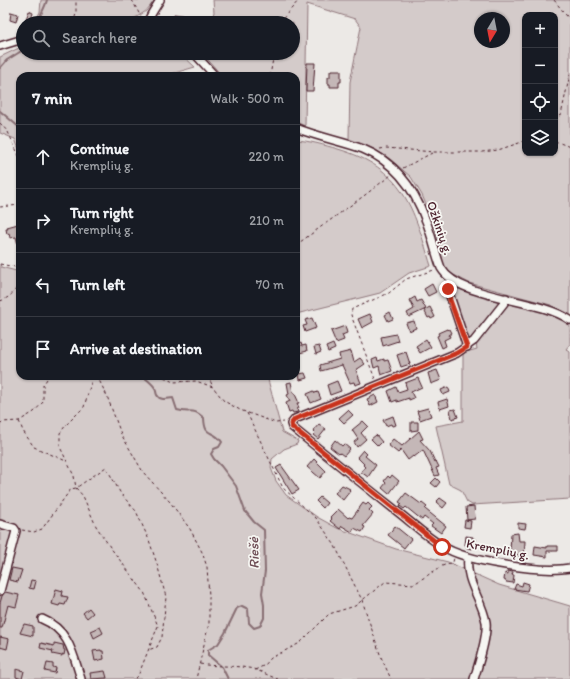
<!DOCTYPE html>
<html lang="en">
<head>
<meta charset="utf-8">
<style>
  :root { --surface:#171b24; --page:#20242c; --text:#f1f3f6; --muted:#9ea1a6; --line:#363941 }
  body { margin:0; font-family:Itim,sans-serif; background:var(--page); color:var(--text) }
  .controls { position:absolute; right:12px; top:12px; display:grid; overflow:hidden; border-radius:8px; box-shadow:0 1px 3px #0004 }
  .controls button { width:36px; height:36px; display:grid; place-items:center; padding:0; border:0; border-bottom:1px solid var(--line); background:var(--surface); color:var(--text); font:20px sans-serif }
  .compass { position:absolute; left:474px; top:12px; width:36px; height:36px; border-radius:50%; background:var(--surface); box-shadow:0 1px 3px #0004; rotate:190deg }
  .stop { position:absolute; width:12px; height:12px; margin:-9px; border:3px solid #c8321e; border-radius:50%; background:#fff }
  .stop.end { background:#c8321e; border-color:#fff; box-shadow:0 1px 4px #0008 }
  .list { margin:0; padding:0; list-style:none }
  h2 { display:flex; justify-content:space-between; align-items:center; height:52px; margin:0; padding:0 16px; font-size:17px }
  h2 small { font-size:13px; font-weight:400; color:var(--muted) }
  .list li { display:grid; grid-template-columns:26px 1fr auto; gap:12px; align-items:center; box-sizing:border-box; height:64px; padding:0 16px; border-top:1px solid var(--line) }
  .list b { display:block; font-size:15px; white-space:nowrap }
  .list p { margin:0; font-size:13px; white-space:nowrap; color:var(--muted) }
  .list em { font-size:13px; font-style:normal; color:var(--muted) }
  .icon { flex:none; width:22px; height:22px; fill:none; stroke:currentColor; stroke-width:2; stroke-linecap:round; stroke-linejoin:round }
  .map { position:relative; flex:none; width:570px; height:679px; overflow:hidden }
  .search { position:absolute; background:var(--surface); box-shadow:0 1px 3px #0004; left:16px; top:16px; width:284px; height:44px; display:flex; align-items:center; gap:10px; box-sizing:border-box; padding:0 14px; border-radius:22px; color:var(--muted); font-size:15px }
  .panel { position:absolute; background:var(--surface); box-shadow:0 1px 3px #0004; left:16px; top:72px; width:284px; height:308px; border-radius:12px }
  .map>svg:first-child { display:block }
</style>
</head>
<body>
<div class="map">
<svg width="570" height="679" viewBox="0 0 570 679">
  <rect width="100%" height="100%" fill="#ece9e6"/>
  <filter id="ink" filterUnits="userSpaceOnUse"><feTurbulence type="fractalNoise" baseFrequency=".025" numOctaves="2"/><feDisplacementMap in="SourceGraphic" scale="8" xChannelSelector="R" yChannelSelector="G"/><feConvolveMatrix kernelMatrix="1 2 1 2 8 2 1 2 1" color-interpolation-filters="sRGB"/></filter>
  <g filter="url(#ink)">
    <g fill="#d4cbca" stroke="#8f757a" fill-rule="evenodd">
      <path d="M41 0H155L146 11 140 15 135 18 119 23H34L40 12Z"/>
      <path d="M213 0H570V315L551 305 469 283 452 274 444 266 433 221 422 195 411 177 390 159 376 150 349 139 350 82 361 27 355 19 307 4 305 126 296 122V76H222L203 54 293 53V23H211L214 12ZM525 15H555V153H525ZM480 18H504V42H480Z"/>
      <path d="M19 48H23V53H180L195 67 164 76H20V152L15 139 0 133V57Z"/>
      <path d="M296 140C310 141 324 145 338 149 403 168 413 207 431 266L409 273 380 293 296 314Z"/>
      <path d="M0 264 1 267 20 272V376H267L282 432 298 441 297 444 284 449 272 459 271 468 276 481 286 495 317 517 337 528 396 549 448 562 499 585 570 606V679H0Z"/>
      <path d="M458 289 501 300 500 304 471 340H468L452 292 453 290Z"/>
      <path d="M509 301 557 316 570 325V344L566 349 570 352V499L472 505 467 502 461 490 449 484 436 426 463 421V353L477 349 476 343Z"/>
    </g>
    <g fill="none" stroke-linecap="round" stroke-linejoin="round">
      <g stroke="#886e73" stroke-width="2">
        <path d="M37 23C40 15 45 8 47 0"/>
        <path d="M0 68 7 60 23 50"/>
        <path d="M0 111 20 128"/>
        <path d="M143 376C147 380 152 383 155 388 156 390 156 393 157 395 160 401 167 399 173 398L177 410C190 414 193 407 204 418 205 439 212 428 222 442L219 447 214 449 211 454 214 459 221 466 236 486 245 511 254 522 264 530 265 571 262 593 264 605V618L260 626 254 628 249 623 248 609 242 606 237 608 225 633 218 644 208 650V655L222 667 228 679"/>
      </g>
    </g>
    <g fill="#c4b7b7" stroke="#4a1f2b">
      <path d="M29 11 33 13 31 20 26 19Z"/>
      <path d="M11 12 18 14 16 22 10 20Z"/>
      <path d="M174 14 189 16 188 23H173Z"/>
      <path d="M307 63H315L313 91H306Z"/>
      <path d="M332 70H341V82H339V87H330V84H328V77H330V71H332Z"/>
      <path d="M18 224 19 227 20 226V245H18L16 237 10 238 9 233 7 234 6 229H8L7 227Z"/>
      <path d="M432 284 436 292 428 296 424 289Z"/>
      <path d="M415 297 417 302 421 300 426 309 409 317 407 313 414 309 410 300Z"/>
      <path d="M430 307 435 317 431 319 430 317 428 318 424 310Z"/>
      <path d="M390 312 393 319 388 321 385 315Z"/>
      <path d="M370 314 373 322 362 328 358 319Z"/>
      <path d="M312 318 316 328 305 332 303 326 307 325 305 320Z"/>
      <path d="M414 321 416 328 409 331 406 323Z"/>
      <path d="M345 326 347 333 342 335 344 340 336 343 331 331Z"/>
      <path d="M447 329V330L450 329 452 333 449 335 450 337 444 340 446 346 442 348 437 336 439 335 438 333Z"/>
      <path d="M396 334 398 341 383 346 381 337Z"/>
      <path d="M426 339 431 347 420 353 416 346Z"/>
      <path d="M301 343 302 346 306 345 307 351 296 354V345Z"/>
      <path d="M333 344 335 349 328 352 326 347Z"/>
      <path d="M319 346 321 352 316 354 314 347Z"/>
      <path d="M351 351 354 362 360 358 365 364 356 370 361 383 355 385 354 382 350 383 342 365 321 371 320 365 340 359 339 354Z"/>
      <path d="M406 352 410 364 401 367 397 355Z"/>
      <path d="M377 358 378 361 384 359V361L388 360 392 371 381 375 379 366 374 368 372 360Z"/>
      <path d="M437 370 441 380 431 384 428 373Z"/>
      <path d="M305 373 307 378 300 380 299 374Z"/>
      <path d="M418 378 422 387 411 392 414 398 409 400V398L397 402V400L392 402 388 391 396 387 398 392 407 389 405 383Z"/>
      <path d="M337 381 341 391 330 395 327 385Z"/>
      <path d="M291 382 293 392H294L299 403H297L299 408 297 409 298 412 293 413 292 411 289 412 286 403 290 401 287 395 289 394 287 383Z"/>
      <path d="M448 387 450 392 443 395 441 390Z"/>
      <path d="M314 391 315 393 318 392 321 399 311 403 307 394Z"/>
      <path d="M375 395 378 402 370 406 367 399Z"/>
      <path d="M447 399 449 406 440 409 438 402Z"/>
      <path d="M428 408 431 416 420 420 417 411Z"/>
      <path d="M455 409 458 417 452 419 450 410Z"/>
      <path d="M348 410 353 415 344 423 339 418Z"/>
      <path d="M393 416 396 425 392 426 391 424 386 426 383 420Z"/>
      <path d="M363 421 368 426 361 433 366 439 357 447 354 442 358 439 352 430Z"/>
      <path d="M411 422H418V430L411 431Z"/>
      <path d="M319 424 326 429 318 439 313 435 315 433 313 431Z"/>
      <path d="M419 431 423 439 420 440 430 451 435 462 436 461 439 467 436 468 439 475 435 476 423 450 414 457 413 456 408 460 401 450 398 453 388 445 393 439 402 446Z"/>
      <path d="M376 435 382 442 378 446 371 439Z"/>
      <path d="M335 440 342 446 344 444 350 449 344 456 340 453 339 454 330 447Z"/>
      <path d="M363 450 367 454 365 456 376 465 368 477 361 472 365 467 363 465 364 464 357 457Z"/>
      <path d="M314 459 326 471 320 478 307 467Z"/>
      <path d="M281 465 299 490 292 494 276 468Z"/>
      <path d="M392 475 399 481 389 494 382 488 386 483 384 481 388 476 390 478Z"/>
      <path d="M436 478 440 482 436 487 431 483Z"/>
      <path d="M342 485 350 489 349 490 350 491 343 500 335 493Z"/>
      <path d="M406 493 421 504 422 503 427 507 425 509 446 526 441 533 431 526 433 524 424 517 422 520 406 507 404 509 400 506 402 504 399 502Z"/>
      <path d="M320 497 327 503 323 508 316 501Z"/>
      <path d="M440 498 447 503 443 508 436 502Z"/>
      <path d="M363 503 366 505 368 503 372 507 369 510 373 514 363 526 365 527 362 532 354 528 352 532 342 526 340 529 330 521 332 519 330 517 338 509 348 518 349 517 352 518Z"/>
      <path d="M474 506 475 519 467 520 466 507Z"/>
      <path d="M465 520 471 521 470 528 464 527Z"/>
      <path d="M518 523 526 524 525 529 518 528Z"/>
      <path d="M395 526 411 539 404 548 388 535Z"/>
      <path d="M518 533 519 541H525L524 559 519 558V555L512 554V552L510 551 511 534Z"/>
      <path d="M466 536 473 537V539H475L474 547 472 546V549L467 548V546L465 545Z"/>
      <path d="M535 546 547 548V546H558V551H547V557L534 555Z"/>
      <path d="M12 568 22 570 18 582 9 580Z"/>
      <path d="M508 571 513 572 512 575H514L513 583 506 582V581L504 580 505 573 508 574Z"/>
      <path d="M31 580 36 581 34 589 29 588Z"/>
      <path d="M523 582 529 584 527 591 514 589 516 584 522 586Z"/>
      <path d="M56 589 63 591 62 596 68 597 65 605 60 604 59 606 52 604Z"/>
      <path d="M5 592 19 595 16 607 8 605 2 628H0V603L2 596Z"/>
      <path d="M89 608 93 613 87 618 83 613Z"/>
      <path d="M24 624 33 626V636L20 633Z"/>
      <path d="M100 627 103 633 94 638 91 631Z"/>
      <path d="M0 637 9 639 7 649 0 647Z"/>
      <path d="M41 643 54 646V643L63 645 64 650H65L64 655 62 654V656L52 654 53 651 40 648Z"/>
      <path d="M101 650V651H103L104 659 95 661 93 651Z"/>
      <path d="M47 663 53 664V667L56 668 55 673 45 671Z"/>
      <path d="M16 669 24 671 22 679 16 677Z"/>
      <path d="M105 671 107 678 91 679 90 673Z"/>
    </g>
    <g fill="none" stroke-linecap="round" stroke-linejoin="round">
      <g stroke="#4a1f2b" stroke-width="10">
        <g id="street">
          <path d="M147 23 152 13 160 0"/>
          <path d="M0 46 23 39"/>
          <path d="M194 53 215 76"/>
          <path d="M296 128C318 137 341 141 363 149 395 162 415 190 426 221 432 236 435 252 441 268 460 300 536 297 570 320"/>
          <path d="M452 280 449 286V293L467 347"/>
          <path d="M506 298 504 303 474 341 457 353 295 419 291 424 292 427C326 455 360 482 394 509 410 521 425 536 442 546 467 562 541 573 570 568"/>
          <path d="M0 524 14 528 16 531 0 591"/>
          <path d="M468 558C465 582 482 599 486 622 488 636 478 666 474 679"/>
          <path d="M42 619C69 630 73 654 81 679"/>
        </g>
      </g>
      <g stroke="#4a1f2b" stroke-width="1" stroke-dasharray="3 3" stroke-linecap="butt">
        <path d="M132 0 142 19"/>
        <path d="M554 0 570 20"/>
        <path d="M73 23 76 14V0"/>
        <path d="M279 23 299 0"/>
        <path d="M270 76 274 53"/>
        <path d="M555 120 561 115 570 74"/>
        <path d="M0 123 8 132 20 158"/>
        <path d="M555 141 570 147"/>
        <path d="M380 149 386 148 434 152H482L498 150 525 141"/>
        <path d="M403 168 434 152"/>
        <path d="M0 207 20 205"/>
        <path d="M296 245 365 195 391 175"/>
        <path d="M0 264 20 268"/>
        <path d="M0 301C10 298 15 291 20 283"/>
        <path d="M93 376 84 407 66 425 60 433V447L74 476 76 488 83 496 96 526 110 547 144 592 158 626 138 676 135 679"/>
        <path d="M97 376 107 396 121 434 143 472 170 502 190 529 202 552 207 567 209 596V623L196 679"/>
        <path d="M163 376H175"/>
        <path d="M208 376 213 387"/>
        <path d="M164 377 173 382 196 381 213 387 224 401 240 410 276 423 284 422"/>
        <path d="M375 379 351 315 352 309 389 293 406 279 434 270"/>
        <path d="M247 413 283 488 316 518 334 544 362 600 381 657 391 679"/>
        <path d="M19 421 23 431 34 447 66 461"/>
        <path d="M0 424 2 422 19 421 34 412 43 402V385L49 376"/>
        <path d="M22 530 34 532 42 529 71 489 76 488 106 467 121 494 136 511 149 540 157 564 166 597 162 637 157 647 148 650"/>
        <path d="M200 664C215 667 232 665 248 668 258 669 268 676 278 679"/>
        <path d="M255 670 265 665 271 658 300 643 329 614 355 606 385 582 414 584 442 566 453 562 454 558"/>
      </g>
      <use href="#street" stroke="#f6f6f2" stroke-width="7"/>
    </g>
  </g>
  <g fill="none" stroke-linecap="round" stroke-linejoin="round" filter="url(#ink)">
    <path stroke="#c8321e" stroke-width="5" d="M442 547 292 427 291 424 295 419 457 353 467 347 450 300 448 289"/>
  </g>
  <g text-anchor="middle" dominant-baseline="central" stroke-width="3.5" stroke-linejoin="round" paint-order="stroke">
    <g font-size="13" fill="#4a1f2b" stroke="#f6f6f2">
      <text transform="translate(440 228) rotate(71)">Ožkinių g.</text>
      <text transform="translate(498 549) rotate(11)">Kremplių g.</text>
    </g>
    <g font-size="14" font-style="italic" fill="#6e4d55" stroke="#f6f6f2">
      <text transform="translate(254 553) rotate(-91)">Riešė</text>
    </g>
  </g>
</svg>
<div class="controls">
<button>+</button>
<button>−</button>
<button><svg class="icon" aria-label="locate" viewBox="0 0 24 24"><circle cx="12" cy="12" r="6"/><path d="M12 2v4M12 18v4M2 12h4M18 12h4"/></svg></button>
<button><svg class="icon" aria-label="layers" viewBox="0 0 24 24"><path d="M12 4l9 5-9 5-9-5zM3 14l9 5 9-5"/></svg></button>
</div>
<svg class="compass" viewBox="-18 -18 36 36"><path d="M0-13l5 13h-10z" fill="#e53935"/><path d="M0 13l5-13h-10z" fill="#9ea1a6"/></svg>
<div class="stop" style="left:442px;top:547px"></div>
<div class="stop end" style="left:448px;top:289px"></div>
<div class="search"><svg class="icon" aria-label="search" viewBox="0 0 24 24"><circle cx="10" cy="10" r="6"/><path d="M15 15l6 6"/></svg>Search here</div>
<section class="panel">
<h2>7 min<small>Walk · 500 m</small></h2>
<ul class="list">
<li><svg class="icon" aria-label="ahead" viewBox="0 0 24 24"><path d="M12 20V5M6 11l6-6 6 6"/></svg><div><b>Continue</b><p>Kremplių g.</p></div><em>220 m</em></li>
<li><svg class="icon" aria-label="right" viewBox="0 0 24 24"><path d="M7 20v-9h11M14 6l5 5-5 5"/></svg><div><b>Turn right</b><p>Kremplių g.</p></div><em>210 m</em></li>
<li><svg class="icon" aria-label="left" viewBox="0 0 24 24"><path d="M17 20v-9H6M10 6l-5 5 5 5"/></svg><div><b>Turn left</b></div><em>70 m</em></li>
<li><svg class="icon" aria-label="arrive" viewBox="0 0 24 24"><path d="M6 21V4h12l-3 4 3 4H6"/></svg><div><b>Arrive at destination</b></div></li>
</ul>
</section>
</div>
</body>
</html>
